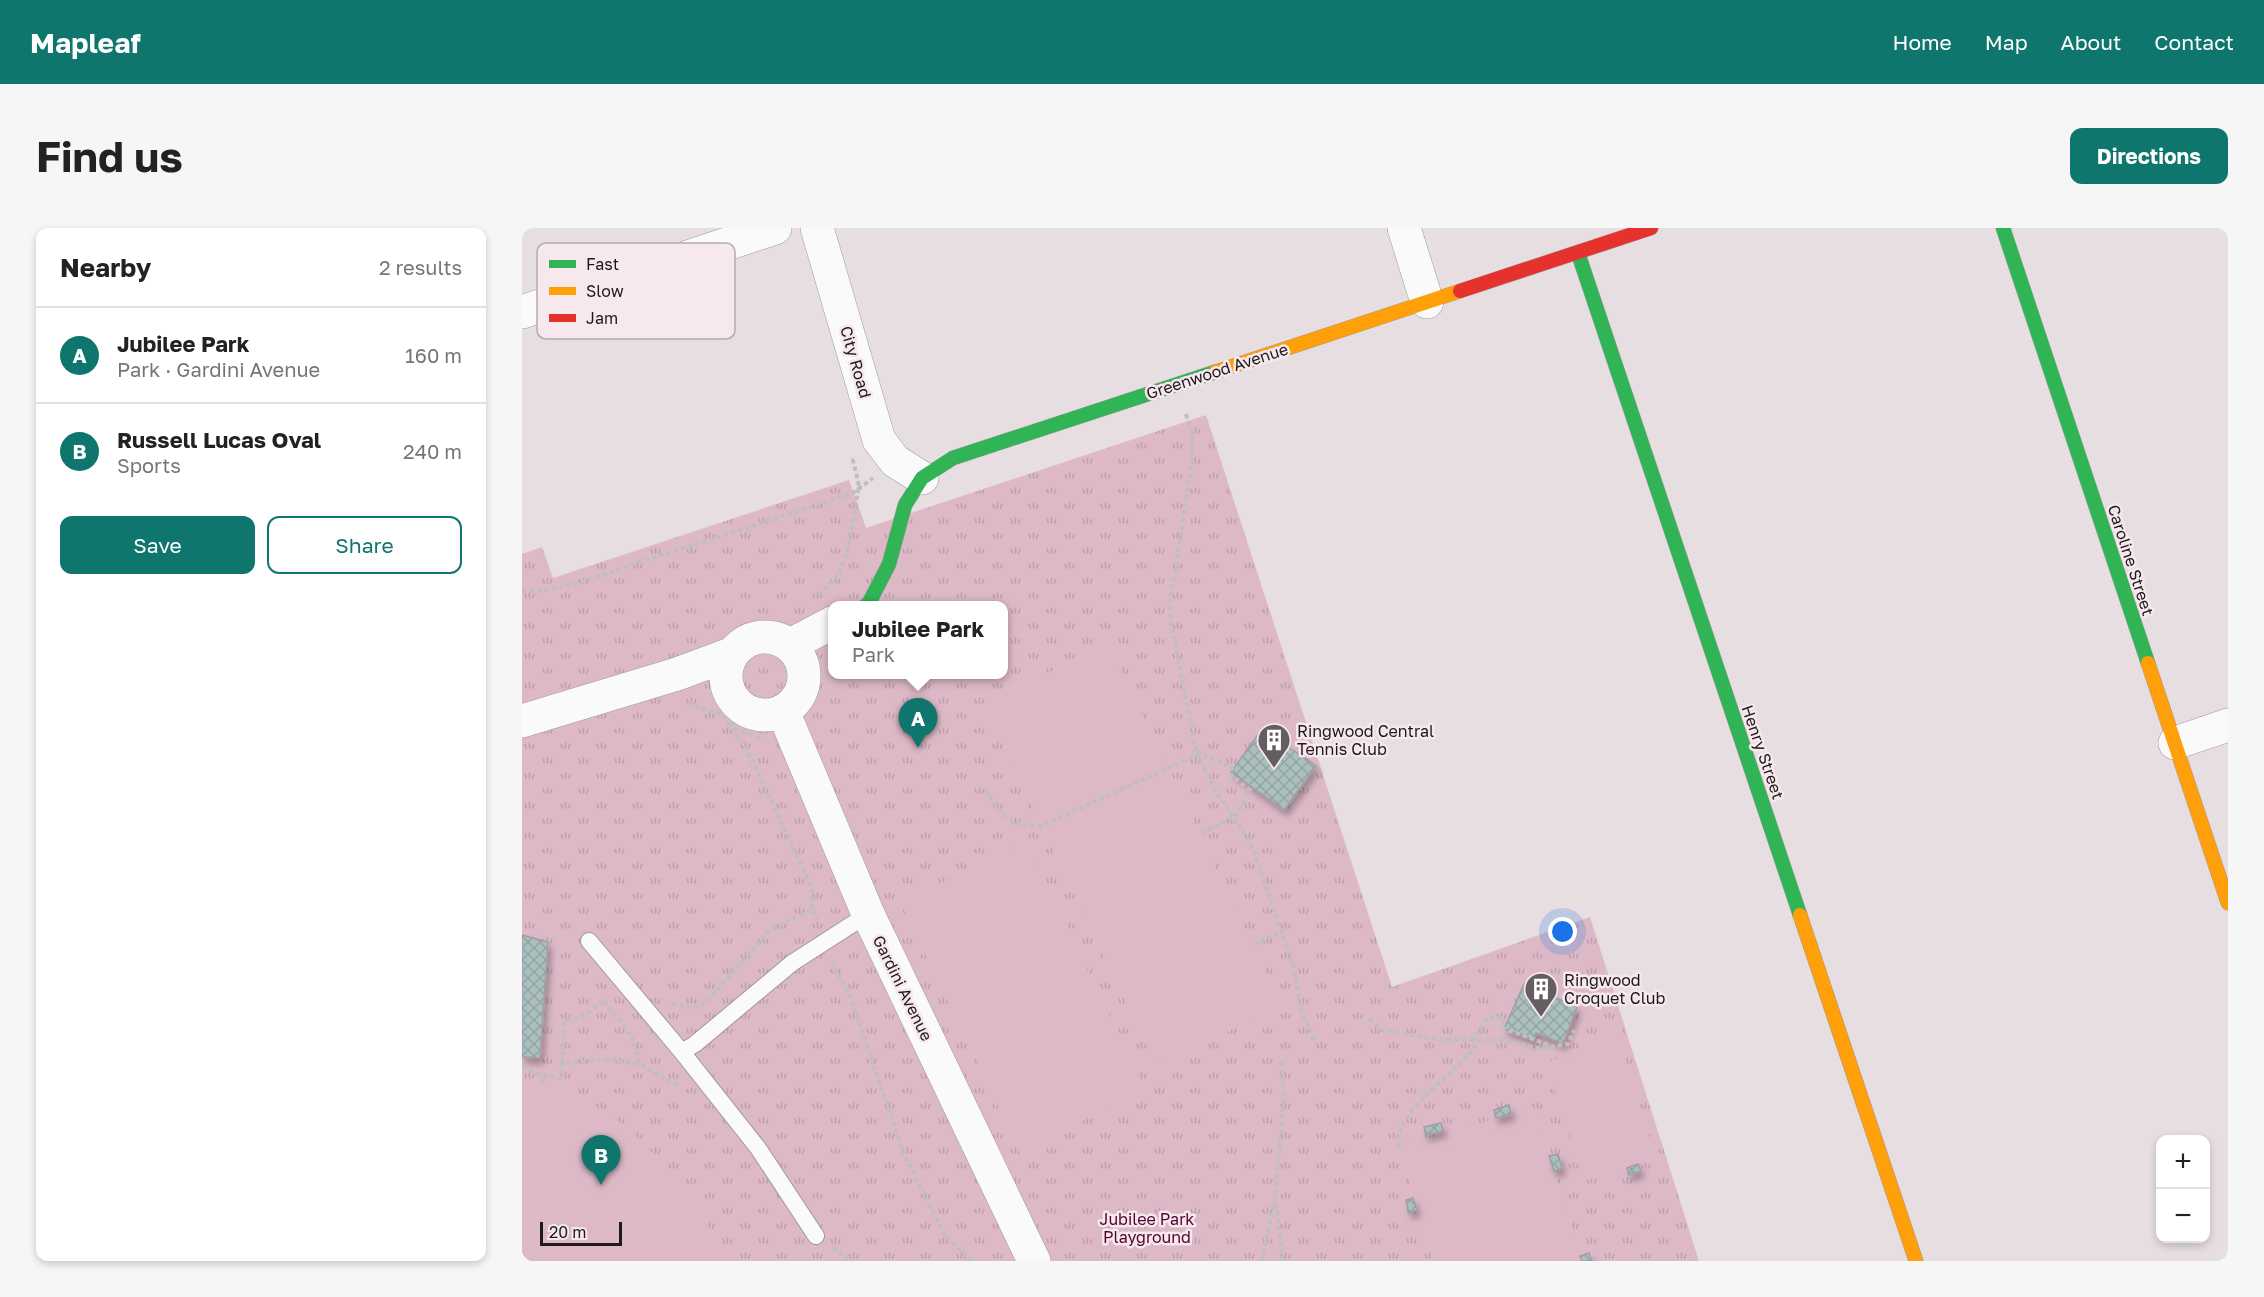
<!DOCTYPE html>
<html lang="en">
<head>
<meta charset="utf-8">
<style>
  :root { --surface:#fff; --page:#f6f6f6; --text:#222; --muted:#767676; --line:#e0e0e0; --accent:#0f766e }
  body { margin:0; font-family:"Golos Text",sans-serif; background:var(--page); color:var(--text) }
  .controls { position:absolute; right:18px; bottom:18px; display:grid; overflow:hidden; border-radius:12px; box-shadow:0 3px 9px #0003 }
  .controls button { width:54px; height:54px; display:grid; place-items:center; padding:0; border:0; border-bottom:2px solid var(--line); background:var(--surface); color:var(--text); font:30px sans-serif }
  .scale { position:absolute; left:18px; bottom:15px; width:82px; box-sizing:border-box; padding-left:6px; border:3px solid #1e191b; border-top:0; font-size:16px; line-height:21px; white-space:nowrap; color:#1e191b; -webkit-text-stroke:4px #f6e8ed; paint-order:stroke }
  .you { position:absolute; left:1041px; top:704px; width:21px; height:21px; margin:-15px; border:4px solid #fff; border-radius:50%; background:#1a73e8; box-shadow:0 0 0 9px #1a73e833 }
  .badge { display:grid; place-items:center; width:39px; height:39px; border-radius:50%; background:var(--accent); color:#fff; font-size:20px; font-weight:700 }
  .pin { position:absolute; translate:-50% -50px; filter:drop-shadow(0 2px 3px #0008) }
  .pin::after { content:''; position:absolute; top:32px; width:21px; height:18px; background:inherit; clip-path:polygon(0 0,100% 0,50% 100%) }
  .popup { position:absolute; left:306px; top:373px; width:180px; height:78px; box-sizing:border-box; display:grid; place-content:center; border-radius:12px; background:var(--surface); filter:drop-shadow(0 2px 4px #0005); font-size:20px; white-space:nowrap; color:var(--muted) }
  .popup b { font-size:22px; color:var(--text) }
  .popup::after { content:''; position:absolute; left:50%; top:100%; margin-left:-12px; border:12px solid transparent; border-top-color:var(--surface) }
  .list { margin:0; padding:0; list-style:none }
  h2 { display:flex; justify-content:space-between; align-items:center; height:78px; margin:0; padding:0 24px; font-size:26px }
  h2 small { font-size:20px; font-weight:400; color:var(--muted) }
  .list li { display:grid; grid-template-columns:39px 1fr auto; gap:18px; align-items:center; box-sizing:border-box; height:96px; padding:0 24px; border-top:2px solid var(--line) }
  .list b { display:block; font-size:22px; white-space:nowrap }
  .list p { margin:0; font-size:20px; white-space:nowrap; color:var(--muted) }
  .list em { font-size:20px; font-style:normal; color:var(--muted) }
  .actions { display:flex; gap:12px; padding:18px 24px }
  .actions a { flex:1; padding:14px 0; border:2px solid var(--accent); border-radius:12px; text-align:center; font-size:21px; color:var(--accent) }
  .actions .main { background:var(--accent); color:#fff }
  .map { position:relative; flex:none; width:1706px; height:1033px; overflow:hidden; border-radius:12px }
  header { display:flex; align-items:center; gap:36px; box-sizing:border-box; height:84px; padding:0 30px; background:var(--accent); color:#fff }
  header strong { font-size:28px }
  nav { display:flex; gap:33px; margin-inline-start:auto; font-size:21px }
  .intro { display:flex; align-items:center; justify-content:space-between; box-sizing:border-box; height:144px; padding:0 36px }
  h1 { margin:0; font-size:42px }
  .button { padding:15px 27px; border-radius:12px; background:var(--accent); color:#fff; font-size:21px; font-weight:700 }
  main { display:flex; gap:36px; padding:0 36px }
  aside { flex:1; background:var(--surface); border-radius:12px; box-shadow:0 3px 9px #0003 }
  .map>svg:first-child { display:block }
</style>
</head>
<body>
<header>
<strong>Mapleaf</strong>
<nav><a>Home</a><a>Map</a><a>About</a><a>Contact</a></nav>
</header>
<div class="intro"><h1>Find us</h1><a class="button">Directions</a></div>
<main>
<aside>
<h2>Nearby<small>2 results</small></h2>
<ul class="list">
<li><span class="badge">A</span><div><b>Jubilee Park</b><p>Park · Gardini Avenue</p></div><em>160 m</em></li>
<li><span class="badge">B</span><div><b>Russell Lucas Oval</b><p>Sports</p></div><em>240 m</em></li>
</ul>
<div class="actions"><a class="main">Save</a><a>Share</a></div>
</aside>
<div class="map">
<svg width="1706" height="1033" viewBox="0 0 1706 1033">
  <defs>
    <pattern id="grass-tufts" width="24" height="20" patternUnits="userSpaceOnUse" patternTransform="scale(1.5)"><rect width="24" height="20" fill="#ddb9c7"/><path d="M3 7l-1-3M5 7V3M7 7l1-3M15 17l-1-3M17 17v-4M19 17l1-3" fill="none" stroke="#bd9eaa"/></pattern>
    <pattern id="building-cross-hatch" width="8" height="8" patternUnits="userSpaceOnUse" patternTransform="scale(1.5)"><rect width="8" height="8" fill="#aabfbe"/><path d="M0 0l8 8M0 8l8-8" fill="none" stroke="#92a4a3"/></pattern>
    <filter id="shadow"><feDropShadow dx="3.5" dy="6" stdDeviation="3" flood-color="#0004"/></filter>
  </defs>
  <rect width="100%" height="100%" fill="#e6dee1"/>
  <path fill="url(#grass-tufts)" fill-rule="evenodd" d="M684 187 870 759 1068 689 1177 1033H0V326L20 319 31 350 327 252 344 300ZM310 378H482V446H310Z"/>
  <g fill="#ddb9c7">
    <path d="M586 416 760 777 635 838 461 476Z"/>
    <path d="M505 614 623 862 498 924 378 674Z"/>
    <path d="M1096 811 1134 930 1062 953 1024 834Z"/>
    <path d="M0 850 28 857 55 866 105 899 144 938 174 977 201 1033H0Z"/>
    <path d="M1012 879 1060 1033H911L877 919Z"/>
  </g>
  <g fill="url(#building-cross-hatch)" stroke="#a19fa1" stroke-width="1.5" filter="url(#shadow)">
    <path d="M740 501 794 538 762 582 709 544Z"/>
    <path d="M0 707 26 714 18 830 0 829Z"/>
    <path d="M1002 756 1055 779 1041 816 1014 805 1012 812 982 801Z"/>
    <path d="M987 877 989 886 974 890 972 882Z"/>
    <path d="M919 895 921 903 904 907 902 899Z"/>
    <path d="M1036 926 1040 941 1032 943 1027 928Z"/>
    <path d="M1116 936 1119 943 1107 947 1105 940Z"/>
    <path d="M891 970 895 982 887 985 884 972Z"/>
    <path d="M1067 1025 1070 1033H1060L1058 1028Z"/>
  </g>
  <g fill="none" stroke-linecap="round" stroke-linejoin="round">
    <g stroke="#9e999b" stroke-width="18">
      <g id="lane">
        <path d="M67 713 160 824 173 816 270 735 346 686"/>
        <path d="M160 824 236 920 294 1008"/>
      </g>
    </g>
    <g stroke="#9e999b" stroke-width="34">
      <g id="street">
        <path d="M295 0 357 212 373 233 400 250"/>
        <path d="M882 0 905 74"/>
        <path d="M0 84 253 0"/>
        <circle cx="243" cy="448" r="39"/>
        <path d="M268 417 310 395"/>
        <path d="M261 483 346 686 512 1033"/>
        <path d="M0 493 155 446 209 426"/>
        <path d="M1653 515 1706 497"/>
      </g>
    </g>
    <g stroke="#9e999b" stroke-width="15">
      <g id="fast">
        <path d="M1481 0 1626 435"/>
        <path d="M1056 25 1278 687"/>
        <path d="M343 378 347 375 367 336 383 277 400 250 431 230 693 144"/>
      </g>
    </g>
    <g stroke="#9e999b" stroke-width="15">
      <g id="slow">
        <path d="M693 144 938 63"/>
        <path d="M1626 435 1706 675"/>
        <path d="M1278 687 1394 1033"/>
      </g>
    </g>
    <g stroke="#9e999b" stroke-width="15">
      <path id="jam" d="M938 63 1129 0"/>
    </g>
    <g stroke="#c1bec0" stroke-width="4" stroke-dasharray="4.5 3" stroke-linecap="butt">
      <path d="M664 186 670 205V234L648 376 649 394 675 527 695 565 725 609 734 630 772 740 779 782 794 816"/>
      <path d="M0 363C38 365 85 345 120 333 191 311 261 288 331 265L351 250"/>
      <path d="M297 367 316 347 325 325 337 258 331 232 335 231"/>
      <path d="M166 475 202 488 223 519 236 544 290 660V682L295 692"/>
      <path d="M208 494 216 502 240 511"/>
      <path d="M675 523 710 539 708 546 728 562 713 589 678 606"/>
      <path d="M464 562C477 586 489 599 519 598L675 527"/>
      <path d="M732 717 760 703"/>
      <path d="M310 733 331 775 381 924 423 1008 450 1033"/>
      <path d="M150 775 170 780 184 775 246 704 268 691 290 682"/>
      <path d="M847 791 860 802 921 812H982L1019 821 1046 816 1052 802"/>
      <path d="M950 813 966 790 975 788 981 791 980 800 1030 818"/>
      <path d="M759 834 762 869 753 970 761 1033"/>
      <path d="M40 835 43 791C61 791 68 784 81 772L109 807 118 836"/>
      <path d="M0 839 21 848"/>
      <path d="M21 855V848L39 850 40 835 89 831 118 836 157 859"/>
      <path d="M877 919C877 913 876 906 879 901 894 864 937 847 956 813"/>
      <path d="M311 1020 330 1033"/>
      <path d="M740 1033 752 974"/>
    </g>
    <use href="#lane" stroke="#fbfafa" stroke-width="16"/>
    <use href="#street" stroke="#fbfafa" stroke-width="33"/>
    <use href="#fast" stroke="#30b455" stroke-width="14"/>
    <use href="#slow" stroke="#ff9f0a" stroke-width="14"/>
    <use href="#jam" stroke="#e5322d" stroke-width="14"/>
  </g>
  <defs>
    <g id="building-pin" transform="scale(1.725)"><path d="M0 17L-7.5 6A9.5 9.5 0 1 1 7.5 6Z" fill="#645e60" stroke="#f6e8ed"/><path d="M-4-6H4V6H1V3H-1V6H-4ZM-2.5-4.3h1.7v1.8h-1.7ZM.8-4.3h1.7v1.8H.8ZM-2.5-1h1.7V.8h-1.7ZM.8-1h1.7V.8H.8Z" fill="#fff"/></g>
  </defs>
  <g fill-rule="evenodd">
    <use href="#building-pin" x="752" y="512"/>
    <use href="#building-pin" x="1019" y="761"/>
  </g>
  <g text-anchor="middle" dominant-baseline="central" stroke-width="5" stroke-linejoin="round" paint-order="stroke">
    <g font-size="16" fill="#1e191b" stroke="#f6e8ed">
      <text transform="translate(334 134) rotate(74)">City Road</text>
      <text transform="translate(695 143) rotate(-18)">Greenwood Avenue</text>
      <text transform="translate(1609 332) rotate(72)">Caroline Street</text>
      <text transform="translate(1241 524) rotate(71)">Henry Street</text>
      <text transform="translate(381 760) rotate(64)">Gardini Avenue</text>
    </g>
    <g font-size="16" fill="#1e191b" stroke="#f6e8ed" text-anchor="start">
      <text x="775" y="503">Ringwood Central<tspan x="775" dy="18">Tennis Club</tspan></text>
      <text x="1042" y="752">Ringwood<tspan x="1042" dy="18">Croquet Club</tspan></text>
    </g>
    <g font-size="16" fill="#53032f" stroke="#f6e8ed">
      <text x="625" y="991">Jubilee Park<tspan x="625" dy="18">Playground</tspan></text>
    </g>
  </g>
  <rect x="15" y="15" width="198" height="96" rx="9" fill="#f6e8ed" stroke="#b5aaae" stroke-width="1.5"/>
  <rect x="27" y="32" width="27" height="8" fill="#30b455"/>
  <rect x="27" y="59" width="27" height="8" fill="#ff9f0a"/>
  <rect x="27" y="86" width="27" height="8" fill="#e5322d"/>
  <g font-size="16" fill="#1e191b">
    <text x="64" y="42">Fast</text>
    <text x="64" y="69">Slow</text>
    <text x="64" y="96">Jam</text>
  </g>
</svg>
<div class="controls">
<button>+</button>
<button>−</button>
</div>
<div class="scale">20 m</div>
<div class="you"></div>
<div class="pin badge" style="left:396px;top:520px">A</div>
<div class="popup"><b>Jubilee Park</b>Park</div>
<div class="pin badge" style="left:79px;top:957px">B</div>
</div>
</main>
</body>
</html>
